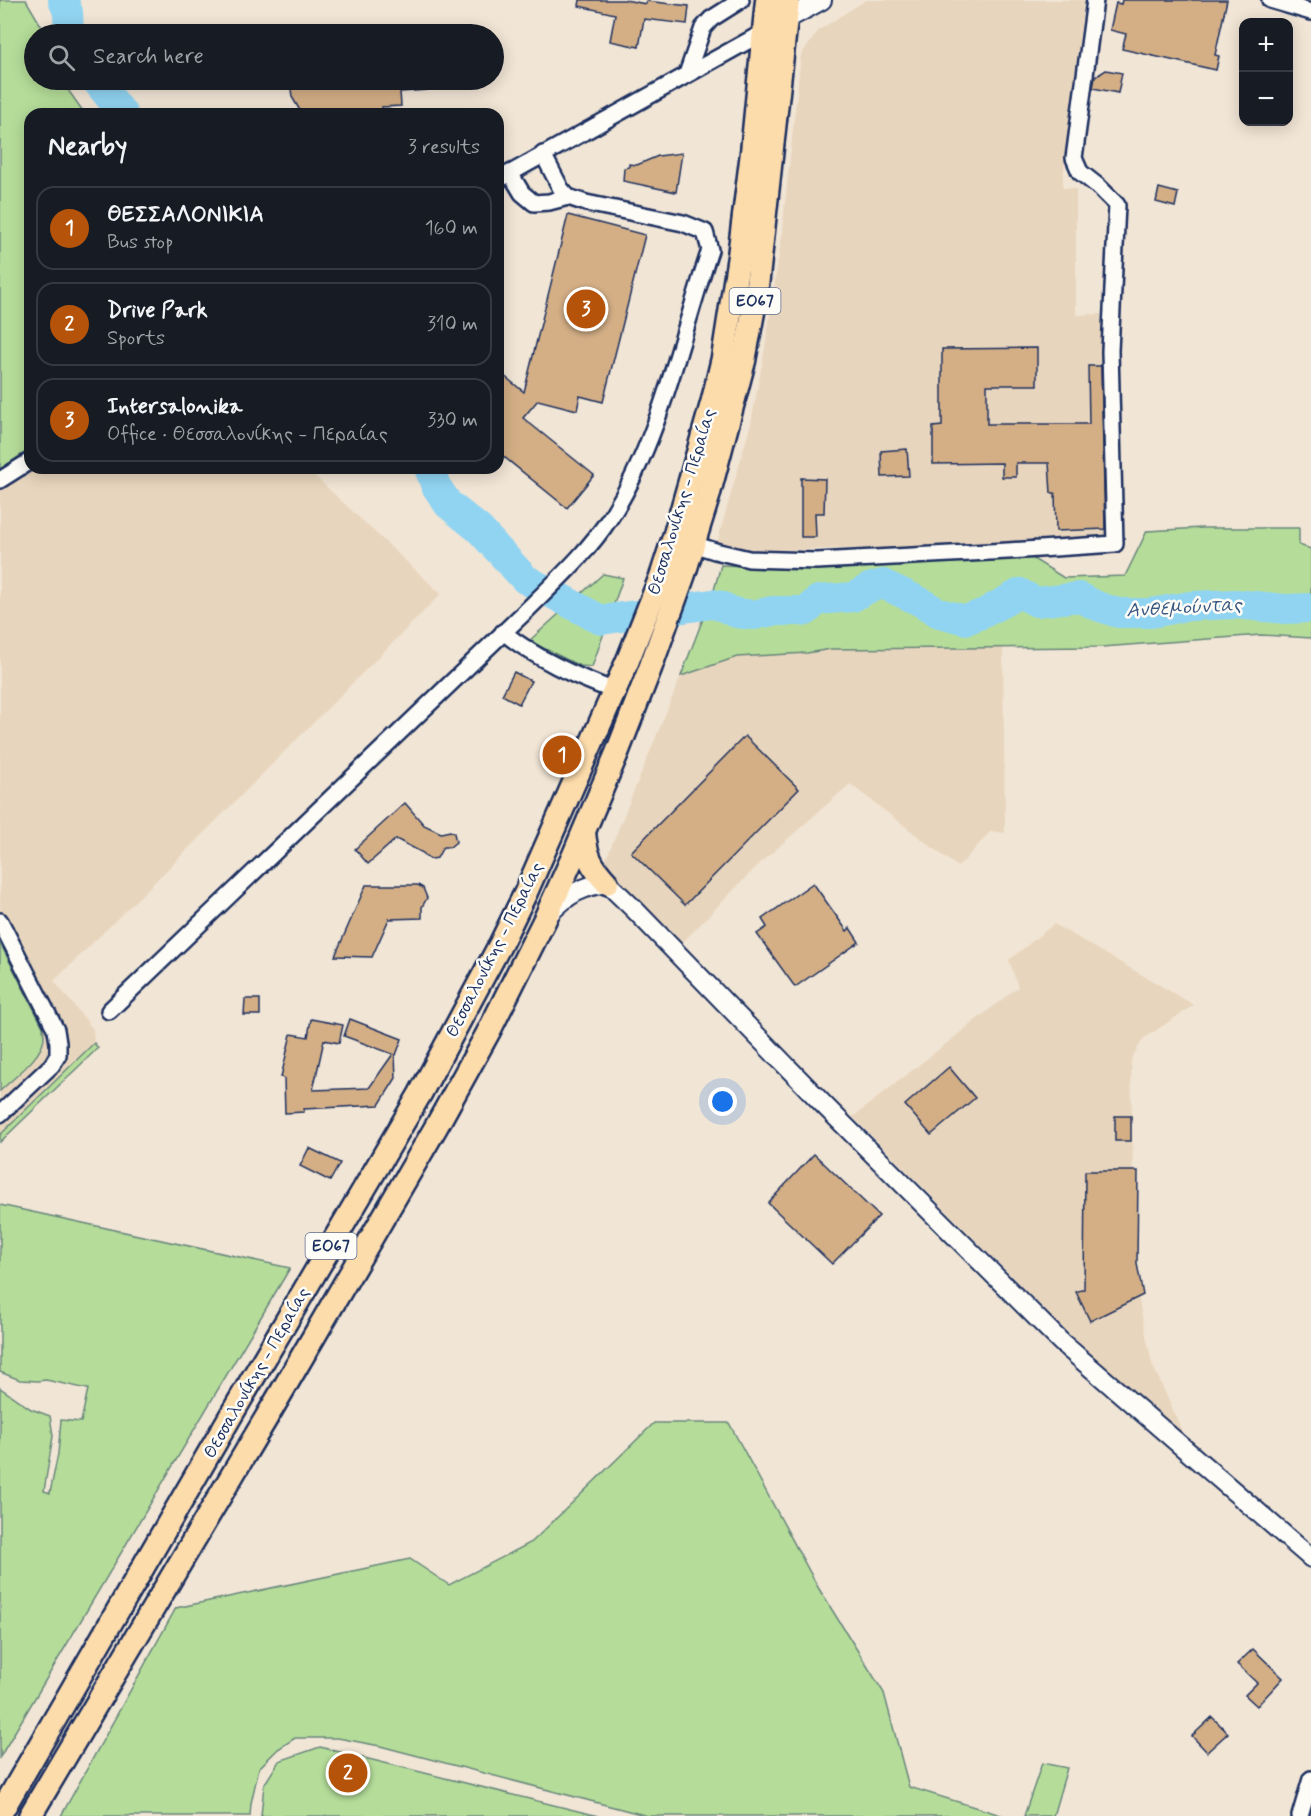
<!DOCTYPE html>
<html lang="en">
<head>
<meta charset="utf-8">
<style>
  :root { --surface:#171b24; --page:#242831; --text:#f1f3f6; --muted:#9ea1a6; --line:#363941; --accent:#b45309 }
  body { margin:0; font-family:Mynerve,sans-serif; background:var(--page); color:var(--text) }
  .controls { position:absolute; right:18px; top:18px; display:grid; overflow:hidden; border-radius:12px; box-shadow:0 3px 15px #0003 }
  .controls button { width:54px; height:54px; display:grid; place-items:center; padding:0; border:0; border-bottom:2px solid var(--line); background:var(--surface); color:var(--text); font:30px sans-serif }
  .you { position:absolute; left:723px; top:1102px; width:21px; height:21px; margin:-15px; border:4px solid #fff; border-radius:50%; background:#1a73e8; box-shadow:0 0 0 9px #1a73e833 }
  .badge { display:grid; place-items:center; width:39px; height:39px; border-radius:50%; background:var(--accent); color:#fff; font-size:20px; font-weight:700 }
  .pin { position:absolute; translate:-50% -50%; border:3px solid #fff; box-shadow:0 2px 6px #0006 }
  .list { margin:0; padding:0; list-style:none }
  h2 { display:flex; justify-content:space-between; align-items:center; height:78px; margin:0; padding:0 24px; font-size:26px }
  h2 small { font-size:20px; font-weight:400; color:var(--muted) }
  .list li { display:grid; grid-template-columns:39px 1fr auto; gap:18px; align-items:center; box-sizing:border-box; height:84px; margin:0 12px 12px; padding:0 12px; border:2px solid var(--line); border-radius:18px }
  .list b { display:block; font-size:22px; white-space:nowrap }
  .list p { margin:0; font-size:20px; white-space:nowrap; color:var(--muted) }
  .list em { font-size:20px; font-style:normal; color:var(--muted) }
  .icon { flex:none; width:33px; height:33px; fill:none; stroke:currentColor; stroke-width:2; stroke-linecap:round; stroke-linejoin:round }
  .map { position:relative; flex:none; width:1311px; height:1816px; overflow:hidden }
  .search { position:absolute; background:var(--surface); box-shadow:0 3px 15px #0003; left:24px; top:24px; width:480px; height:66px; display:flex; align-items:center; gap:15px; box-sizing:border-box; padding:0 21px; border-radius:33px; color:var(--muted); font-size:22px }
  .panel { position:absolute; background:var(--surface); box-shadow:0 3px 15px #0003; left:24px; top:108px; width:480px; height:366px; border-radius:18px }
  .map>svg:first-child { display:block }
</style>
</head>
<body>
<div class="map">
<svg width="1311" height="1816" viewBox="0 0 1311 1816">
  <rect width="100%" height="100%" fill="#f1e5d5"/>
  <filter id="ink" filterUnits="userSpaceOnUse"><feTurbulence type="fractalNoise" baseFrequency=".0167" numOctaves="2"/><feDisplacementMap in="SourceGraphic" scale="12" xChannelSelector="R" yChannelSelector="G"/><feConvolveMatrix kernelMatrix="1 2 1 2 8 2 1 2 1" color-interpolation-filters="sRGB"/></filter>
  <g filter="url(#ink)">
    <g fill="#e8d5bd">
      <path d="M866 0H1084L1062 188 1076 189V315L1101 314 1108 536 891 548 758 550 717 543 751 423 765 348 781 241 801 55 819 30Z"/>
      <path d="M0 92 30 153V468H306L441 594 188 849 54 981 93 1029 94 1043 98 1048 0 1142Z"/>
      <path d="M1003 647 1005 833 991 831 958 867 850 784 757 866 681 944 604 864 681 676 737 657 807 653 831 649Z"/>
      <path d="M1054 924 1194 1005 1143 1039 1131 1060 1133 1182 1138 1296 1152 1364 1188 1443 1065 1330 853 1117 1018 987 1009 960Z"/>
    </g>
    <g fill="#b5dd99" stroke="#68867c" stroke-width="1.5">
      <path d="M0 0H26L46 34H34V80H56L66 87 85 114H30V449L0 469Z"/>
      <path d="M1202 528H1299V545L1311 549V638L1261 635 1102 647 831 649 807 653 737 657 681 676 714 590 721 565 816 569 1032 558 1064 578 1125 576 1147 531Z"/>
      <path d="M603 574 623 578 592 667 580 666 529 641Z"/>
      <path d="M0 943 43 1027C43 1031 44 1034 44 1037 44 1056 13 1078 0 1091Z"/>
      <path d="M94 1043 98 1048 0 1142V1135Z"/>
      <path d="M0 1205 290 1268 0 1757V1388L31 1409 50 1416 53 1436 44 1491 50 1493 58 1454 61 1420 81 1422 88 1389 46 1380 38 1381 20 1380 0 1372Z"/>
      <path d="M654 1423H729L819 1589 884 1693 909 1787 1004 1816H648L380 1746 338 1738H295L278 1749 259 1768 251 1803 250 1816H61L176 1608 410 1559 449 1585 532 1542Z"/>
      <path d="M320 1747 598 1816H261L264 1785 279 1761Z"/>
      <path d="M1042 1763 1067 1768 1053 1816H1024Z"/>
    </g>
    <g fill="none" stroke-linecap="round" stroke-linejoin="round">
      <g stroke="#91d4f2" stroke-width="30">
        <path d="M63 0 68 12 69 34"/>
        <path d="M96 80 123 114"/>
        <path d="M429 468 436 486 448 504 479 529 525 579 601 620 712 604 721 606 736 613 754 615 772 611H806L818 600 853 597 869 588 883 584 921 602 939 613 966 620 984 613 1020 593 1036 602 1079 597 1097 606 1118 613H1151L1190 606 1235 604 1285 609 1311 608"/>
      </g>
    </g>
    <g fill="#d4af86" stroke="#1b2f5e" stroke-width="1.5">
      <path d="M580 0H625L646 4V1L689 6 687 24 644 19 639 47 610 41 615 14 579 6Z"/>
      <path d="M1122 0H1227L1215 55 1219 56 1216 70 1122 49 1126 34 1110 30 1116 3 1121 4Z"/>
      <path d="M1106 70 1122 73 1118 93 1093 88 1095 77Z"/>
      <path d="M290 80H427V90L400 92 401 106 382 107 383 114H302L292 97Z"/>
      <path d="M682 153 676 192 623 181 624 168 629 167V164L637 165 658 156Z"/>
      <path d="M1159 188 1178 193 1175 207 1156 202Z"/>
      <path d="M568 215 645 235 603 402 580 396 577 410 538 400 523 418 594 475 567 508 498 452V371L524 392Z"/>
      <path d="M1037 348V385H987V424H1089L1088 366H1101L1105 529 1056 531 1055 493H1051L1049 463H1016V477H1002V463L933 464V427L942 426V349Z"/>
      <path d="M907 449 909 476 882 477 881 451Z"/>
      <path d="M801 478 825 479 824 513H815L816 537H801Z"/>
      <path d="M514 672 531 681 519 704 502 695Z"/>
      <path d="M745 736 799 789 685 905 631 852Z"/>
      <path d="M405 803 424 825 441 833 450 831 454 833 456 842 450 847H443L437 858 432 859 428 858 423 853 396 839 368 864 355 849Z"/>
      <path d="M813 883 847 931 850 928 859 942 795 987 757 934 767 927 762 919Z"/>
      <path d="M366 885H418L423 888 427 898 422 907V918L389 919 372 957 335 956Z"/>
      <path d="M245 999H260V1015H244Z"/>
      <path d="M311 1019 343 1025 339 1043 324 1040 313 1090 369 1088 393 1054 344 1036 350 1019 402 1039 396 1055H395L396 1078 379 1105 304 1109V1112L285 1113 284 1078 281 1077 291 1034 308 1037Z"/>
      <path d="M949 1067 975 1098 931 1135 905 1105Z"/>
      <rect x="1115" y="1116" width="16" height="25"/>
      <path d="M309 1148 340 1163 330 1181 300 1166Z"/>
      <path d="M814 1154 879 1216 832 1264 768 1203Z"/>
      <path d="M1085 1171H1138L1137 1264 1143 1295 1090 1321 1076 1292 1084 1289Z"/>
      <path d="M1253 1649 1283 1678 1257 1706 1245 1695 1257 1683 1237 1664Z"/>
      <path d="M1212 1717 1228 1733 1207 1752 1192 1736Z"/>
    </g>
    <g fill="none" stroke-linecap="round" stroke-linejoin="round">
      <g stroke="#1b2f5e" stroke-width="20">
        <g id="minor">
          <path d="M1270 0 1311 12"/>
          <path d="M687 74 703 28 711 19 741 0"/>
          <path d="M510 173 522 193 534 203 549 202 568 197"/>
          <path d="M498 180 764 32"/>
          <path d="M0 480 30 461"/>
          <path d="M693 544 715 551 749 559 817 561 1008 551 1115 544 1110 351 1117 205 1099 187 1080 172 1074 158 1095 0"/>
          <path d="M503 632C537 659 574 676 615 691"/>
          <path d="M0 921 56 1030 58 1043V1055L52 1065 0 1114"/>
          <path d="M109 1011 528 609C557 580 588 552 610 518 660 441 681 336 710 250L705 232 683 223 586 203 568 197 561 189 543 154"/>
          <path d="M1300 1816 1311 1779"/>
        </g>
      </g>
      <g stroke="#1b2f5e" stroke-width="22">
        <g id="tertiary">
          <path d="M776 25 822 0"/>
          <path d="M550 913C567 895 582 886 607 883L634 909 826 1107 1061 1342 1311 1558"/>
        </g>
      </g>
      <g stroke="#1b2f5e" stroke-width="27">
        <g id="primary">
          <path d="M584 832C586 856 591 866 607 883"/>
          <path d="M0 1814 230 1417 420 1094 500 945 526 892 628 660 662 574 675 534 713 400 723 358 739 256 752 152 767 0"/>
          <path d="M30 1816 281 1393 436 1127 489 1031 545 919 573 857 617 753 651 666 684 574 708 497 744 361 756 296 788 0"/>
        </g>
      </g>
      <use href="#minor" stroke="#fdfcf7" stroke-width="15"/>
      <use href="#tertiary" stroke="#fdfcf7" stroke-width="18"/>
      <use href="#primary" stroke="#fddcac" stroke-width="22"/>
    </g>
  </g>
  <g text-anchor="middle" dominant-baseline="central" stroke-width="5" stroke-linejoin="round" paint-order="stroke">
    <g fill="#fdfcf7" stroke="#5f6c8c" stroke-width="1.5">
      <rect x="729.5" y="288" width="51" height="26" rx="4.5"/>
      <rect x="305.5" y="1233" width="51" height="26" rx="4.5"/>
    </g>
    <g font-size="16" font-weight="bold" fill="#1b2f5e">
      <text x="755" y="301">ΕΟ67</text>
      <text x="331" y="1246">ΕΟ67</text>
    </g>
    <g font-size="18" fill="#1b2f5e" stroke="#fdfcf7">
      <text transform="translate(682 502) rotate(-73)">Θεσσαλονίκης - Περαίας</text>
      <text transform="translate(495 950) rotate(-63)">Θεσσαλονίκης - Περαίας</text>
      <text transform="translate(257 1373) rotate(-60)">Θεσσαλονίκης - Περαίας</text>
    </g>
    <g font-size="20" font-style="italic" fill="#385883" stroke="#fdfcf7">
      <text transform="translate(1184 608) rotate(-3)">Ανθεμούντας</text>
    </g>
  </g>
</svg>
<div class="controls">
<button>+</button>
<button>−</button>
</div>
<div class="you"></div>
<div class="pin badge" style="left:562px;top:755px">1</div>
<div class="pin badge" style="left:348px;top:1773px">2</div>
<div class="pin badge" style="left:586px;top:309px">3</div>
<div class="search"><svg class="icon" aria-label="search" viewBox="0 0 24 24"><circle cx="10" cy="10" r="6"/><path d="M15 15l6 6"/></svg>Search here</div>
<section class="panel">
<h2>Nearby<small>3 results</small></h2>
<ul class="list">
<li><span class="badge">1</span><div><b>ΘΕΣΣΑΛΟΝΙΚΙΑ</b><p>Bus stop</p></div><em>160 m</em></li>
<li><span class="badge">2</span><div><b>Drive Park</b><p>Sports</p></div><em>310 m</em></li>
<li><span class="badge">3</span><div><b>Intersalonika</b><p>Office · Θεσσαλονίκης - Περαίας</p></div><em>330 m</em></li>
</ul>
</section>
</div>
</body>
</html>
